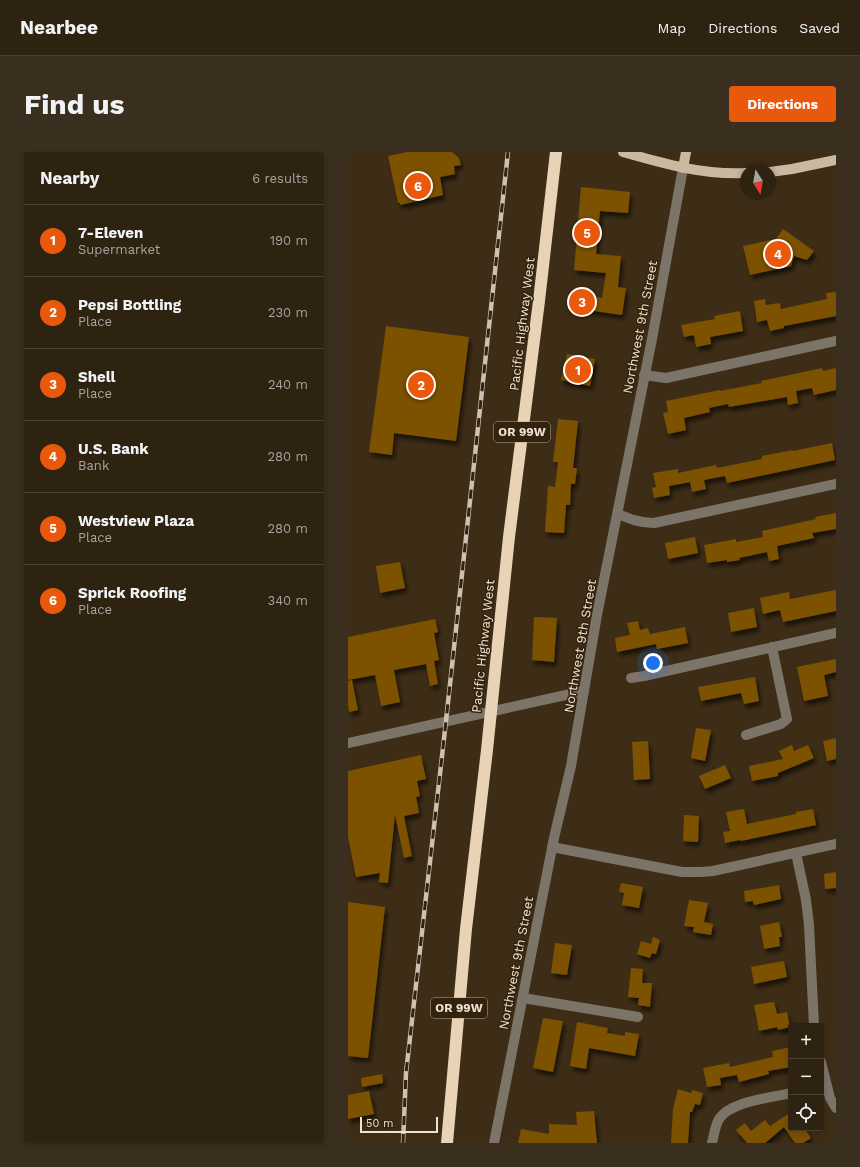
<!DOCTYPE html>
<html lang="en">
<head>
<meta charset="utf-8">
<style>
  :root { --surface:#2e2210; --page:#3a2f1e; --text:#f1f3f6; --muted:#a7a49f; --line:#493f30; --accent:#ea580c }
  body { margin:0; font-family:"Work Sans",sans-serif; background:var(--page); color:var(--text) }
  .controls { position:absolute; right:12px; bottom:12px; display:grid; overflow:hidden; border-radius:4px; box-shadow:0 2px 6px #0003 }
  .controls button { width:36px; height:36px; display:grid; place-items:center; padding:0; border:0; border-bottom:1px solid var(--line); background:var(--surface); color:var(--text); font:20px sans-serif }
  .compass { position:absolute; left:392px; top:12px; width:36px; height:36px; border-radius:50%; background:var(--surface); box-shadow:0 2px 6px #0003; rotate:169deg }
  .scale { position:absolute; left:12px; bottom:10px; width:78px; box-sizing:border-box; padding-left:4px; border:2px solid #ede2d5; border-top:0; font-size:11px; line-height:14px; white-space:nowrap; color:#ede2d5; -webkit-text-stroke:3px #33230c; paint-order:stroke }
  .you { position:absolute; left:305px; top:511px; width:14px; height:14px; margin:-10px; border:3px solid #fff; border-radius:50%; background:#1a73e8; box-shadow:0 0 0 6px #1a73e833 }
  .badge { display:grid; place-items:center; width:26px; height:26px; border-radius:50%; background:var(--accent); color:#fff; font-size:13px; font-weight:700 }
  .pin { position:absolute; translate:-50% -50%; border:2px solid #fff; box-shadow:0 1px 4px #0006 }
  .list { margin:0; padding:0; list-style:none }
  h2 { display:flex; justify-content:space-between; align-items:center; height:52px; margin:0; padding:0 16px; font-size:17px }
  h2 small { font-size:13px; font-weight:400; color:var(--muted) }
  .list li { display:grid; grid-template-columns:26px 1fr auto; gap:12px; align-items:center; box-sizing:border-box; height:72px; padding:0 16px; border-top:1px solid var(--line) }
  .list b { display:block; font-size:15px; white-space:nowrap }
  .list p { margin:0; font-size:13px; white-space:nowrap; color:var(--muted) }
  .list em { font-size:13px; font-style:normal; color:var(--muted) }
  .icon { flex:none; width:22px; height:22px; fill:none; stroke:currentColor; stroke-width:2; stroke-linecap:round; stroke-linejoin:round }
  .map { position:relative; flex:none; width:488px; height:991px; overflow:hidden; border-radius:4px }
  header { display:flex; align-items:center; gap:24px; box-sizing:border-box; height:56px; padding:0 20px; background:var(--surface); border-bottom:1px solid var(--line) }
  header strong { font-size:19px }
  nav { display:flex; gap:22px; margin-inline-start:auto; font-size:14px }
  .intro { display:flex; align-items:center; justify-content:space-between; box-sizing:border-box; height:96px; padding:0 24px }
  h1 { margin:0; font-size:28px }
  .button { padding:10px 18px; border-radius:4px; background:var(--accent); color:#fff; font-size:14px; font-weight:700 }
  main { display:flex; gap:24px; padding:0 24px }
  aside { flex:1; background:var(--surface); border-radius:4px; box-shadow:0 2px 6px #0003 }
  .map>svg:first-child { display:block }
</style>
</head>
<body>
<header>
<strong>Nearbee</strong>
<nav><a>Map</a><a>Directions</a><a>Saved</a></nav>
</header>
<div class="intro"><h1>Find us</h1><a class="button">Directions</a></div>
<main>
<aside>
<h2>Nearby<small>6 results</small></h2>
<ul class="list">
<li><span class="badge">1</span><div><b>7-Eleven</b><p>Supermarket</p></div><em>190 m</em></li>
<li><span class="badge">2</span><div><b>Pepsi Bottling</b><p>Place</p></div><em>230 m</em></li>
<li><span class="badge">3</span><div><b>Shell</b><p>Place</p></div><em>240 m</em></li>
<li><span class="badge">4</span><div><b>U.S. Bank</b><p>Bank</p></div><em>280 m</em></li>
<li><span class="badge">5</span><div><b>Westview Plaza</b><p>Place</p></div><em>280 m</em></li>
<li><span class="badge">6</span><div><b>Sprick Roofing</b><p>Place</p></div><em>340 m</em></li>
</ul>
</aside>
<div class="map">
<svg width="488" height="991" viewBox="0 0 488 991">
  <defs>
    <filter id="shadow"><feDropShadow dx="2.5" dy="4.5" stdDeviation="2" flood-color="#0009"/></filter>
  </defs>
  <rect width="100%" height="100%" fill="#3e2d16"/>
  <g fill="#7b5105" filter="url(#shadow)">
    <path d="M59 0H104L111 6 113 13 106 14 107 22 92 25 95 43 52 53V51H50L40 4Z"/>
    <path d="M233 35 282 40 280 61 252 59 248 102 273 104 270 135 278 136 274 163 225 156 228 142 254 146 258 121 226 118Z"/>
    <path d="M435 77 466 99 459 108 446 104 443 114 402 123 395 94 428 87Z"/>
    <path d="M488 140V164L436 174V176L422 179 419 168 409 170 406 149 417 147 418 153 432 151 433 157 479 147 478 141Z"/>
    <path d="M392 159 395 179 362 185 363 192 348 195 346 183 336 185 333 173 367 167 366 164Z"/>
    <path d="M38 174 121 185 108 289 46 281 44 303 21 300Z"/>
    <path d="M219 202 247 207 242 234 213 228Z"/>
    <path d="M474 216 475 219 488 216V238L466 243 464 236 448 239 450 251 440 253 439 245 381 255 380 252 361 256 362 260 336 266 338 278 320 282 315 261 320 260 318 249 372 238V239L414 231 413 229Z"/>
    <path d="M210 267 230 269 225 316H229L227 332H223L222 353H218L216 381 197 380 200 334 207 335 210 310H205Z"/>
    <path d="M484 291 487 308 379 331 377 324 356 328 358 337 344 340 342 330 321 334 322 343 306 346 304 336 308 335 305 321 330 317V321L368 313 369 316 414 307V304L445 298V299Z"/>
    <path d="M488 361V377L464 381 466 386 429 394 431 407 421 409 419 400 391 406 392 408 379 410V408L359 411 356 393 388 387V390L415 385 414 379 468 367 467 365Z"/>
    <path d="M347 385 350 401 320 407 317 391Z"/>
    <path d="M52 410 57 436 32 441 28 414Z"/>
    <path d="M488 438V459L435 470 432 458 415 462 412 446 441 440 442 447Z"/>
    <path d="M406 456 409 475 383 480 380 461Z"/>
    <path d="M186 465 209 466 206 510 184 508Z"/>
    <path d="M87 467 90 480 86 481 91 508 86 509 90 532 82 534 78 512 46 518 52 550 33 554 27 523 0 528V485Z"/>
    <path d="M290 469 292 478 300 476 302 482 337 475 340 491 309 497 308 492 269 500 267 486 282 483 279 471Z"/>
    <path d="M488 507V520L476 523 480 544 456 549 449 515Z"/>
    <path d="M407 525 411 549 396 552 393 541 353 549 350 535Z"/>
    <path d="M4 528 10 558 1 560 0 553V529Z"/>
    <path d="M348 576 363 578 357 609 343 606Z"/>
    <path d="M488 586V607L479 609 475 589Z"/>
    <path d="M300 589 302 627 286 628 284 590Z"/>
    <path d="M444 593 446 599 460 593 466 606 430 621V624L404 629 401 614 435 607 431 599Z"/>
    <path d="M73 603 78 627 69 629 72 644 68 645 71 661 56 664 64 704 56 706 47 663 40 731 31 730 32 721 8 725 0 685V619Z"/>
    <path d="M377 613 383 626 357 637 351 624Z"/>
    <path d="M396 657 399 672 448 662V660L465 657 468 673 393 689 392 688 377 691 375 680 382 679 378 660Z"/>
    <path d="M336 663 351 664 350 690 335 689Z"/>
    <path d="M488 720V736L477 737 476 722Z"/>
    <path d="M273 731 295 735 291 756 274 753 276 741 271 740Z"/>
    <path d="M431 733 433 747 406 753 405 749 397 750 396 739Z"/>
    <path d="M341 748 360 751 356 770 365 772 363 783 345 780 346 775 336 774Z"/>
    <path d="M0 750 37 755 20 906 0 904Z"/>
    <path d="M431 770 434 785H431L432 794 416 797 412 774Z"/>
    <path d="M305 785 312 788 308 802 304 801 302 806 289 802 293 789 303 792Z"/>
    <path d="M207 791 224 793 219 823 203 821Z"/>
    <path d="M436 809 439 825 406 832 403 815Z"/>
    <path d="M283 816 295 817 294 831H304L302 855 290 853 291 846 280 845Z"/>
    <path d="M426 850 429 862 439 860 442 875 430 878 429 875 411 879 406 853Z"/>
    <path d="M195 866 215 869 205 920 185 916Z"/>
    <path d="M229 870 260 876 259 881 277 884V880L291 882 287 904 241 896 238 917 222 914Z"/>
    <path d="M443 895V915L420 919 421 922 391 930 389 923 372 926 373 933 359 935 355 916 381 911 382 915 425 905 424 899Z"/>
    <path d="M34 922 35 931 14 935 13 926Z"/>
    <path d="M330 937 343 941 344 938 355 941 352 953 347 952 344 960H342L340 991H323L325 957Z"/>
    <path d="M21 939 26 962 0 967V943Z"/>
    <path d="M246 959 249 991H170L173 977 201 982V972L229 973 228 960Z"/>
    <path d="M443 960V976H456L463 986 455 991H447L436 975 417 991H399L388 978 397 971 403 979 417 968 422 974Z"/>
  </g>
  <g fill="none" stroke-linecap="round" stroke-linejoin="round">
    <g stroke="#7d7469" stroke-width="10">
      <path d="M296 223 318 226 488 189"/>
      <path d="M270 362C282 367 292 371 306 371L488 332"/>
      <path d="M283 526 296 524 488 481"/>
      <path d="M398 583 433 572 439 567 424 495"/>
      <path d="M0 591 236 539"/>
      <path d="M204 695 334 720H353L365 719 488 692"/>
      <path d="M448 701 458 748 461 773 466 874"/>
      <path d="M175 846 290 865"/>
      <path d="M473 910 482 946 488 956"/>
      <path d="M146 991 206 686 223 614 249 463 304 187 335 16"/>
      <path d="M364 991C366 983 367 974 371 967 383 949 423 946 443 941"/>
    </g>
    <g stroke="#cab8a1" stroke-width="10">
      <path d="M275 0C317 12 354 23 398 21"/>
      <path d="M335 16 338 0"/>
      <path d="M422 20 444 17 488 8"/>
    </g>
    <path stroke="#e8d3b7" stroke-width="12" d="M99 991 118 777 139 598 161 385 191 149 208 0"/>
    <g stroke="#cdc1b3" stroke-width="4.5">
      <path id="rail" d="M55 991 58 921 98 569 160 0"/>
    </g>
    <use href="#rail" stroke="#33230c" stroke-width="3" stroke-dasharray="9" stroke-linecap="butt"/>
  </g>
  <g text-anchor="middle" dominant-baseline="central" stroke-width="3" stroke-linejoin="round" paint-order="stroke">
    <g fill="#33230c" stroke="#b5a999" stroke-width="1">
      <rect x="146" y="270" width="56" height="20" rx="3"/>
      <rect x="83" y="846" width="56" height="20" rx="3"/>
    </g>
    <g font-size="12" font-weight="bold" fill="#ede2d5">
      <text x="174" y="280">OR 99W</text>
      <text x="111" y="856">OR 99W</text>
    </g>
    <g font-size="13" fill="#ede2d5" stroke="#33230c">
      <text transform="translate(174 172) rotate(-83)">Pacific Highway West</text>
      <text transform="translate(292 175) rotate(-79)">Northwest 9th Street</text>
      <text transform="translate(135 494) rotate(-84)">Pacific Highway West</text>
      <text transform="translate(232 494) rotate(-80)">Northwest 9th Street</text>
      <text transform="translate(168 811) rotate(-79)">Northwest 9th Street</text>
    </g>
  </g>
</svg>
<div class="controls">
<button>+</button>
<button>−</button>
<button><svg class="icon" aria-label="locate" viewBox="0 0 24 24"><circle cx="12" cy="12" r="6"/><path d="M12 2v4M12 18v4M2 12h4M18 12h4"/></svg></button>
</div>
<svg class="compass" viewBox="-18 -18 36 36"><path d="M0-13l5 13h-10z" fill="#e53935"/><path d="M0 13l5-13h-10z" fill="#a7a49f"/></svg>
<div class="scale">50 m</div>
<div class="you"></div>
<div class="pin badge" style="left:230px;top:218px">1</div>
<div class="pin badge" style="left:73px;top:233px">2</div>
<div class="pin badge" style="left:234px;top:150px">3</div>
<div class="pin badge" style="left:430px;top:102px">4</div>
<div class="pin badge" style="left:239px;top:81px">5</div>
<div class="pin badge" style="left:70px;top:34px">6</div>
</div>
</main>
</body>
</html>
